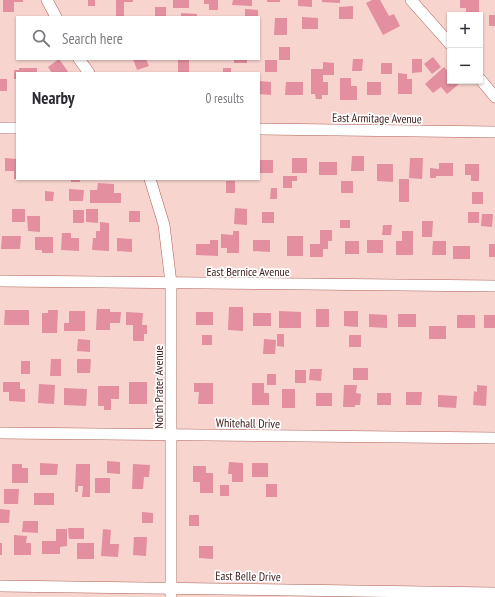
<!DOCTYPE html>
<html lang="en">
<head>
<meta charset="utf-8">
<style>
  :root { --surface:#fff; --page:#f7f7f7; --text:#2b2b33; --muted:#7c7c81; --line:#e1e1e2 }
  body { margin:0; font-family:"PT Sans Narrow",sans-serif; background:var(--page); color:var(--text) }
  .controls { position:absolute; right:12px; top:12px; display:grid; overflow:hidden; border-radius:0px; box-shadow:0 1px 3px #0004 }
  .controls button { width:36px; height:36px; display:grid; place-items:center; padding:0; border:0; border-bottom:1px solid var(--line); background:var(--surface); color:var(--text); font:20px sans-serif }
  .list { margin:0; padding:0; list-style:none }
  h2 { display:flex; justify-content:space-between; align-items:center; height:52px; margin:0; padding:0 16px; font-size:17px }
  h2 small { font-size:13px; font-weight:400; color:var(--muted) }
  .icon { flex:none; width:22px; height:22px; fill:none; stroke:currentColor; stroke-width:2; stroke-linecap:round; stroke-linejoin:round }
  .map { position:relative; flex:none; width:495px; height:597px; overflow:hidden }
  .search { position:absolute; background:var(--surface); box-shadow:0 1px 3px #0004; left:16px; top:16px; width:244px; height:44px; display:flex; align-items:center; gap:10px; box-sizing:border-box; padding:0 14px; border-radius:0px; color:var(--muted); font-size:15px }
  .panel { position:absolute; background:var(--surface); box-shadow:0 1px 3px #0004; left:16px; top:72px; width:244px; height:108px; border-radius:0px }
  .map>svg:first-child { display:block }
</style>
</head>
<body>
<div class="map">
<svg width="495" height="597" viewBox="0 0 495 597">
  <rect width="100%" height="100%" fill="#f8d4cf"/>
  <g fill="#e38fa0">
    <path d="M3 0H23V2H14V12H3Z"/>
    <rect x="88" y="0" width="7" height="6"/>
    <path d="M116 0H133V2H124V17H116Z"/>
    <rect x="173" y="0" width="16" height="8"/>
    <path d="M204 0H218V10H209V4H204Z"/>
    <path d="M233 0H252V6L232 5Z"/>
    <rect x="267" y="0" width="13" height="2"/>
    <path d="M298 0H312V7L298 6Z"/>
    <path d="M322 0H340V3L322 2Z"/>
    <path d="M372 0H380L389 16 394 14 400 26 383 35 366 3Z"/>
    <path d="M460 0H479V15H466V8H460Z"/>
    <path d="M353 6V19H339V7Z"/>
    <rect x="155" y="7" width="11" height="10"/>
    <path d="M245 9 258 10V17H245Z"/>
    <path d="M181 13 197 14V17H181Z"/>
    <rect x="489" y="15" width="6" height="11"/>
    <path d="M302 17 318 18V29H302Z"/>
    <path d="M275 18H287V35H274Z"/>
    <rect x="279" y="47" width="11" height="13"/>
    <path d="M433 57 441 67 432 74 424 64Z"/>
    <path d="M59 59 69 73H52L48 67Z"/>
    <path d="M133 59H146L149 66 137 70Z"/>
    <rect x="178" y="59" width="11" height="14"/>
    <rect x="234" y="59" width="13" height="4"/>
    <path d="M353 59H363L362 71H352Z"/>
    <path d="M412 59H422V72L412 73Z"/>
    <rect x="265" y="60" width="12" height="12"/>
    <path d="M323 62 334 63V75H323V82H328V95H322V99H316L315 94H311V69H323Z"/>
    <rect x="381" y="63" width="11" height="11"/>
    <path d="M444 67 450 74V81H456L459 84 447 94 441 87 433 93 425 84Z"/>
    <path d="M19 68H37V73H17V79H14V70H19Z"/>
    <rect x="223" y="68" width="8" height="5"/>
    <path d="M398 73 407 74V79H412V94H398Z"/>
    <path d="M340 78H351V86H357V100H340Z"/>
    <rect x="0" y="79" width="7" height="12"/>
    <path d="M259 81 271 82V95L259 94Z"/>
    <path d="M286 82H303V95H285Z"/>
    <rect x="367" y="82" width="14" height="13"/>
    <path d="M352 156H364V171H351Z"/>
    <path d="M5 158 17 159V179H14V171H5Z"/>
    <rect x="292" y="158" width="15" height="15"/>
    <path d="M410 158H423L422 179 409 178Z"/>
    <rect x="259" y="160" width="14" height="13"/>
    <rect x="319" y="162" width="18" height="13"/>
    <path d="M439 163H453V176H436V178H430V168L439 169Z"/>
    <path d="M377 164H393V182L377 181Z"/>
    <path d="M465 164H479V181H471V175H465Z"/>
    <path d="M283 176H297V181H292V188H283Z"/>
    <rect x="71" y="179" width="9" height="3"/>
    <rect x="399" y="179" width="10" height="23"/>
    <rect x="226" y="181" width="9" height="12"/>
    <rect x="341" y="181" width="12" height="12"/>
    <path d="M98 183 114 184V193H121V203H90V190H97Z"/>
    <path d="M271 188H277V199H270Z"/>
    <path d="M69 189 84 190 83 201H69Z"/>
    <path d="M45 191 54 192 53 201H45Z"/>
    <rect x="472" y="192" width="11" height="12"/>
    <path d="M235 208 247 209V225L234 224Z"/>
    <rect x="12" y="209" width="13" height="13"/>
    <path d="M86 209H98V223L86 222Z"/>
    <rect x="73" y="210" width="11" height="13"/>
    <rect x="129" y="211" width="11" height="11"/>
    <rect x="262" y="212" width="12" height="11"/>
    <rect x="468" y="212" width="11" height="11"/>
    <path d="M482 214H493L492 227 481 226Z"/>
    <path d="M27 216H40V232L28 231Z"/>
    <rect x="340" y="220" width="10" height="8"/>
    <path d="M422 221H433L432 237H422Z"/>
    <path d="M100 222 109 223V251L92 250 93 238H96V231H100Z"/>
    <path d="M383 225H392L391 235H382Z"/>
    <path d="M320 230H332V241H328V249H323V257H310V244H320Z"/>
    <path d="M233 231H239V253H227V248H221V234L233 235Z"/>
    <path d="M402 231H413V255H396V241H402Z"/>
    <path d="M62 233H71V238H79V251L61 250Z"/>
    <path d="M2 236H21L20 249H1Z"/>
    <rect x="287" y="236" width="16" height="20"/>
    <path d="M35 237H53V253H42V250H35Z"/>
    <path d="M117 238 132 239V252L117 251Z"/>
    <path d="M210 240H218V256L196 255V244H210Z"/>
    <path d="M253 240H270V252L253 251Z"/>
    <rect x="367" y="240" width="16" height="13"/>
    <rect x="345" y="241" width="14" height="13"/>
    <path d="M433 241H446V255H432Z"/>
    <rect x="489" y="244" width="6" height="13"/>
    <rect x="453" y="246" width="17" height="13"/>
    <path d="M229 307H243V331L228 330Z"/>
    <path d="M97 309H110V312H121L120 323H110V330H96Z"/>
    <rect x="316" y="309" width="13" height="18"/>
    <path d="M5 310H29V325H4Z"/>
    <path d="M48 310H58L57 333H42V313H48Z"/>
    <path d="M69 311H85V331H64V323H69Z"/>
    <path d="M279 311 301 312V328H279Z"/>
    <path d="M344 311H358V327L344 326Z"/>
    <path d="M126 312 143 313 142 325H147V334H144V341H133V325H126Z"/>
    <rect x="196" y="312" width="17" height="13"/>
    <rect x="253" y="313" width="18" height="13"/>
    <path d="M369 314 387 315V328L369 327Z"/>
    <rect x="398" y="314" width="18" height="13"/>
    <rect x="457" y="315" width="18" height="13"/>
    <rect x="484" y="315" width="11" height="13"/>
    <rect x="429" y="326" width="17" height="13"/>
    <path d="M277 334H284V347L277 346Z"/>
    <rect x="202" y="335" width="10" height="10"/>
    <rect x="349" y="335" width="12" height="12"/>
    <path d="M78 339 90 340V352L77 351Z"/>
    <path d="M264 339 276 340 275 354H263Z"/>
    <path d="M51 359H61V376H50Z"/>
    <path d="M77 359H91L90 373H77Z"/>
    <rect x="21" y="361" width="9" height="13"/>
    <rect x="353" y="368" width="15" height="12"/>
    <path d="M310 369H322L321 381 309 380Z"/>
    <rect x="295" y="370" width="11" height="13"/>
    <rect x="267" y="374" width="9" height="11"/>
    <path d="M3 382H20V389H25V402L9 401V392H3Z"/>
    <rect x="129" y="382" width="18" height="22"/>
    <path d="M194 383H213V404H198L199 392H194Z"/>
    <path d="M252 383H264V393H269V405H252Z"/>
    <path d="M39 384 55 385 54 404 38 403Z"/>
    <path d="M344 385H357L356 393 361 394 360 405H355V407H343Z"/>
    <path d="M477 385 487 386 486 406 473 405 474 391 477 392Z"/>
    <path d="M98 386H119V399H111V410H104V406H98Z"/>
    <path d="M64 388 87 389 86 406 64 405Z"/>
    <rect x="282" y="389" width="13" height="19"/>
    <path d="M406 392H422L421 405H406Z"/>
    <rect x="316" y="393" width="16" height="13"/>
    <rect x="377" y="393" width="14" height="12"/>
    <path d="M438 395 457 396 456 408 438 407Z"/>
    <path d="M107 461 120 462V474L107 473Z"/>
    <path d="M229 462 243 463V482H232V474H228Z"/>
    <path d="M40 463 58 464 57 475H40Z"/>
    <rect x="252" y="463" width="16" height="14"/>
    <path d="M12 464H22V468H28V483H12Z"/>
    <path d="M76 464H90V497H82L83 486H78V492H75Z"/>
    <path d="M133 464 150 465 149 477H144L143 489H132Z"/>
    <path d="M193 466H206V473H213V493H200V482H193Z"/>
    <rect x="95" y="478" width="15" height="15"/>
    <rect x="266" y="484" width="11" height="13"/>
    <rect x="220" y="485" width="9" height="11"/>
    <path d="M4 489H19L18 504H4Z"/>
    <rect x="34" y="493" width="20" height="12"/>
    <path d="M0 509 10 510 9 523H0Z"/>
    <path d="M142 512 153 513V523H142Z"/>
    <rect x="189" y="515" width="10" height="11"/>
    <path d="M23 521H38V533L22 532Z"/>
    <path d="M68 528H84V539H69Z"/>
    <path d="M56 529H67V546L60 547V554H42V541H56Z"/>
    <path d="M103 529 111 530 110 544H119L118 557 101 556Z"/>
    <path d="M14 535 27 536 26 543H31V555H14Z"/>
    <path d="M134 537H147L146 556 133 555Z"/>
    <rect x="0" y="543" width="2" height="12"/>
    <rect x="77" y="543" width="17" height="16"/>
    <path d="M199 546H213V559L199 558Z"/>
  </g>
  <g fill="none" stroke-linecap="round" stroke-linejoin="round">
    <g stroke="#ae6057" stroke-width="12">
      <g id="minor">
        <path d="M47 0 56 17"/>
        <path d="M411 0 450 44"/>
        <path d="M79 59 89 73"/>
        <path d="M480 79 495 97"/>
        <path d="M0 128H17"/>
        <path d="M259 129 495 132"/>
        <path d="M150 179 164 225 171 283V597"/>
        <path d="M0 281 495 286"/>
        <path d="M0 433 495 438"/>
        <path d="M0 586 495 593"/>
      </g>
    </g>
    <use href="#minor" stroke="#fff" stroke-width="11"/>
  </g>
  <g text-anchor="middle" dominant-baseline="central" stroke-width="3.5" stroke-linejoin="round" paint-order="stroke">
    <g font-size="12" fill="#42211e" stroke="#fefefe">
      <text transform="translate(377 118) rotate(1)">East Armitage Avenue</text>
      <text x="248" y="271">East Bernice Avenue</text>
      <text transform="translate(158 387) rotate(-90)">North Prater Avenue</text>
      <text transform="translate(248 423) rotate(1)">Whitehall Drive</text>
      <text transform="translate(248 576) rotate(1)">East Belle Drive</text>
    </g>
  </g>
</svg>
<div class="controls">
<button>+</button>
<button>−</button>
</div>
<div class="search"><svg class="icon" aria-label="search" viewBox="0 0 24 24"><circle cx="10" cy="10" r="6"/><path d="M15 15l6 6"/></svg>Search here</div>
<section class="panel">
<h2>Nearby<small>0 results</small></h2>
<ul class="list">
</ul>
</section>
</div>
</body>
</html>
